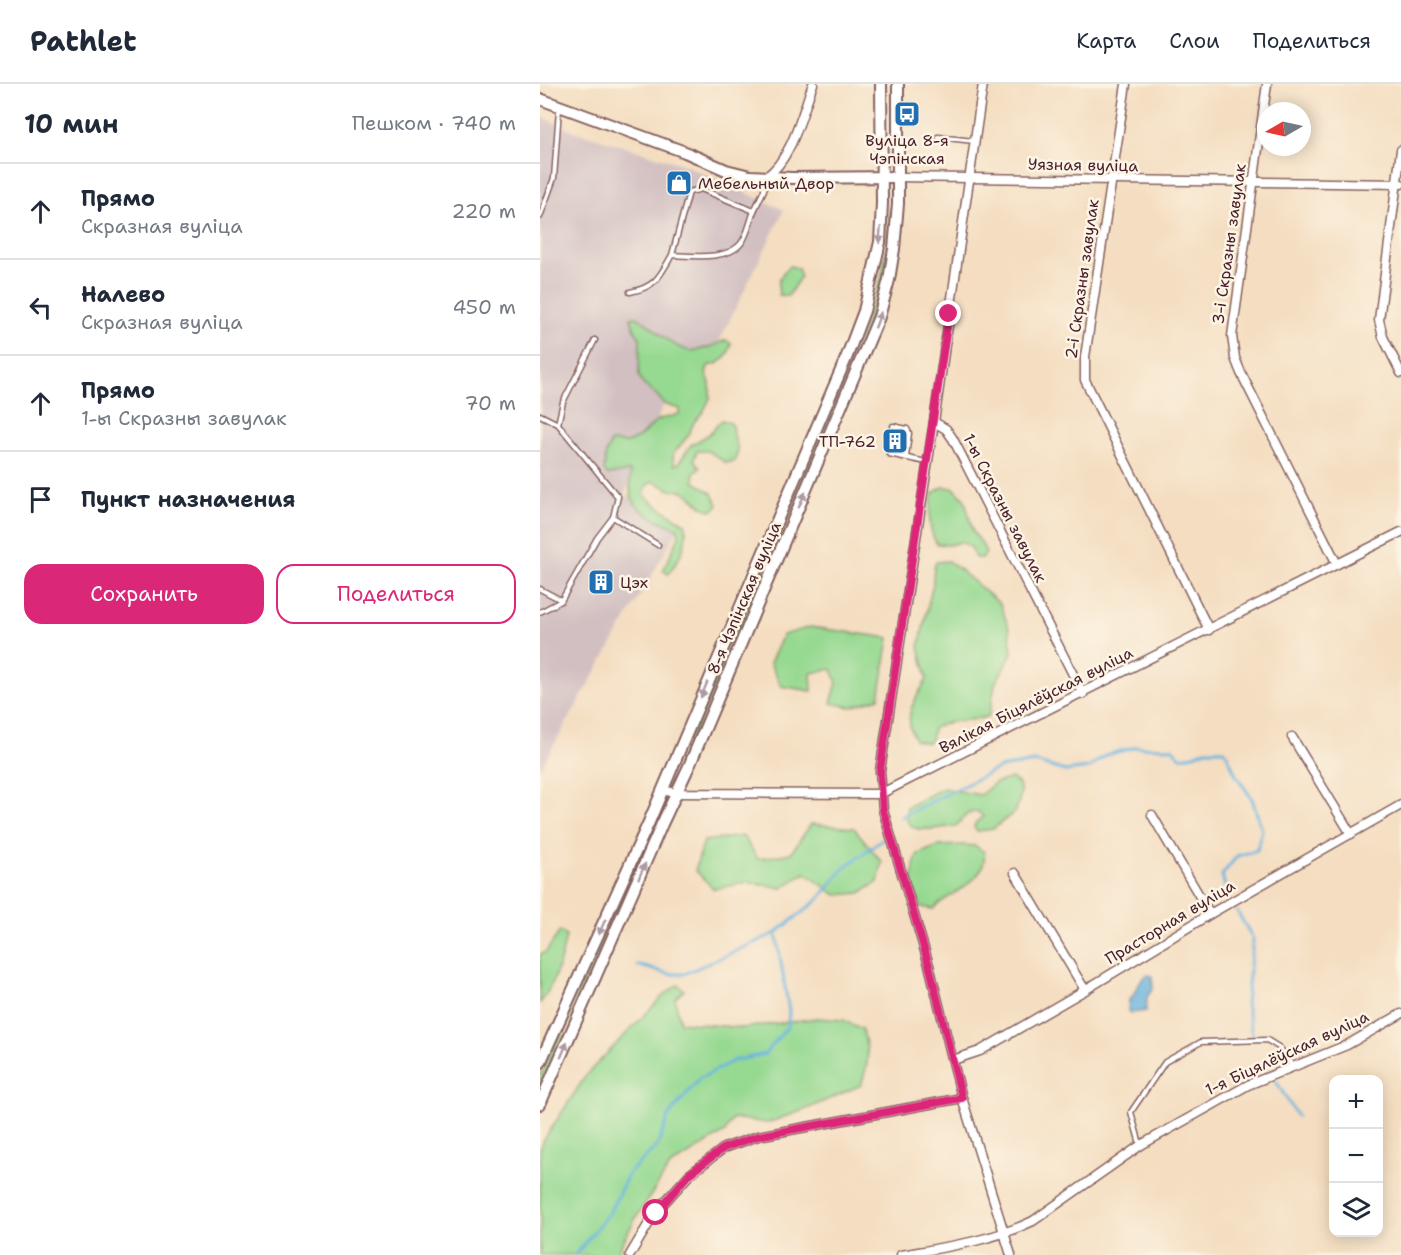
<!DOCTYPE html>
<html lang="ru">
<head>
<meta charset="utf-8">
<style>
  :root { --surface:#fff; --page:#f6f6f7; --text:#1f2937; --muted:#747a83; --line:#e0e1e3; --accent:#db2777 }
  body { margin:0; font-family:"Shantell Sans",sans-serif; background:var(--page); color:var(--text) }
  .controls { position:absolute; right:18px; bottom:18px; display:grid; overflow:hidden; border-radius:12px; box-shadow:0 3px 15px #0003 }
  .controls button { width:54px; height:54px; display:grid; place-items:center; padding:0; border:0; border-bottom:2px solid var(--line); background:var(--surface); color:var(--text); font:30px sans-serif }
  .compass { position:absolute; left:717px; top:18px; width:54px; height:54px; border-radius:50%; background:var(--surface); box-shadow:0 3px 15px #0003; rotate:261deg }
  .stop { position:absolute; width:18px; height:18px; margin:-14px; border:4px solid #db2777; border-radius:50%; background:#fff }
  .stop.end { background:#db2777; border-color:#fff; box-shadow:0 2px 6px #0008 }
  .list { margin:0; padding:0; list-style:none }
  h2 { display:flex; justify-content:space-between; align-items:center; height:78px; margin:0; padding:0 24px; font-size:26px }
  h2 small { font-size:20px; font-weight:400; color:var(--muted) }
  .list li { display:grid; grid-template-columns:39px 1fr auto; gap:18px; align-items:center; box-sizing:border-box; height:96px; padding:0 24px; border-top:2px solid var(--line) }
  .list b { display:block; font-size:22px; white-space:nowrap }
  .list p { margin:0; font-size:20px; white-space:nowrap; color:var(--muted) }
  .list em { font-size:20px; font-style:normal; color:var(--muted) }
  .actions { display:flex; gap:12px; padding:18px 24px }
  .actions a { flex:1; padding:14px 0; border:2px solid var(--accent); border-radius:18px; text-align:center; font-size:21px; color:var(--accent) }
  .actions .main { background:var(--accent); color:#fff }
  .icon { flex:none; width:33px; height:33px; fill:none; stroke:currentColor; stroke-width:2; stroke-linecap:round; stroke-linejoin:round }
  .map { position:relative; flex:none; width:861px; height:1171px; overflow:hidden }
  header { display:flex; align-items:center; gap:36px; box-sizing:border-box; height:84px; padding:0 30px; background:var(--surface); border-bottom:2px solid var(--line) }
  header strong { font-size:28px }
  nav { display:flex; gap:33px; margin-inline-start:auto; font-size:21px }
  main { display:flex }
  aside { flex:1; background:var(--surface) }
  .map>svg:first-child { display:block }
</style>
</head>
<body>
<header>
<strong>Pathlet</strong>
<nav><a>Карта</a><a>Слои</a><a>Поделиться</a></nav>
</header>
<main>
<aside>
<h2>10 мин<small>Пешком · 740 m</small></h2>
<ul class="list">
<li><svg class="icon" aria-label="ahead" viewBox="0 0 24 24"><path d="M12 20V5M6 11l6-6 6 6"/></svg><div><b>Прямо</b><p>Скразная вуліца</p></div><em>220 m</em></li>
<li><svg class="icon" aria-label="left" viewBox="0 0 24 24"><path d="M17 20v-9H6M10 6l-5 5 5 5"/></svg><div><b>Налево</b><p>Скразная вуліца</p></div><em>450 m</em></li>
<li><svg class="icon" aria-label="ahead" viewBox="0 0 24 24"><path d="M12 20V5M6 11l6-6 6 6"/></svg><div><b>Прямо</b><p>1-ы Скразны завулак</p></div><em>70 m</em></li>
<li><svg class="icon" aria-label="arrive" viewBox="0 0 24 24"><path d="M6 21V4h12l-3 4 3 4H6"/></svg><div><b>Пункт назначения</b></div></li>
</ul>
<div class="actions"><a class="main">Сохранить</a><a>Поделиться</a></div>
</aside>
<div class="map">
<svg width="861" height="1171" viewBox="0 0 861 1171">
  <rect width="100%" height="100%" fill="#fcf5e5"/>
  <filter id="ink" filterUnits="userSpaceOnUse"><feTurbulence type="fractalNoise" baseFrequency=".0167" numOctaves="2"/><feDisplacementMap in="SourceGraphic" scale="12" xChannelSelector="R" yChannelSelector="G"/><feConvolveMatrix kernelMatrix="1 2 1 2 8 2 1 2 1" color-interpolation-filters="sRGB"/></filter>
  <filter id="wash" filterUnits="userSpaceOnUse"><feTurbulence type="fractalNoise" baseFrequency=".008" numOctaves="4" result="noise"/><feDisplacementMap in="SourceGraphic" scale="24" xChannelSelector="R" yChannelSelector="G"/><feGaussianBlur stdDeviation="1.35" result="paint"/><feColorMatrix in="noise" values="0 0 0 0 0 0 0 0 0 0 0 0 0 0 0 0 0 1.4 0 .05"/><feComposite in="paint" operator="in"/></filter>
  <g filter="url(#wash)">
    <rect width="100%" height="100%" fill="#f4ddc0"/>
    <path fill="#d2bfc1" d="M0 32 30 46 145 81 244 126 170 276 149 264 84 410 140 442 0 685Z"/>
    <g fill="#96d991" stroke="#707c5e" stroke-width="1.5">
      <path d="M350 124H353C351 148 350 171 345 195 339 222 327 249 317 275L142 679 139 678 313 274 341 195 347 163Z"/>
      <path d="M250 182 258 184 260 193 248 212 239 211C237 197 240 190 250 182Z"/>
      <path d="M96 233C106 238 112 243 120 250 145 272 157 270 186 256L191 260C188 274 182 279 168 282L166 289 170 299V314L163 328 154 338 148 352 133 370 134 381 138 380 151 361 168 351 182 336 191 339 198 366 195 377 186 379 168 367H157L154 375 160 384 154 389V397L173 410 178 421 173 427 164 424 144 407 131 406 113 397 107 401 104 411C115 423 133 430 146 441 147 460 141 474 128 490L123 487 139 452 138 445C122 437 96 430 91 411 89 404 91 395 90 387L67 391 64 386 66 369 71 358 87 359 98 354 118 336 139 330 140 325 124 320 117 311 103 300 99 292 100 254 95 247 91 234Z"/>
      <path d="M403 403 414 404 425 416 433 448 441 458 446 469 442 474H435L431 463 421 458 409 461 397 460C387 444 389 427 393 409Z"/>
      <path d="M408 477 418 484 460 520 469 544 472 569 455 600 449 632C432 638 406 635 393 645L391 656 387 659 375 656C362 630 374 618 387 595L379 563 391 508C395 498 391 489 396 478Z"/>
      <path d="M270 543 349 554 339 614 311 623 291 619 297 599 292 585 271 589 272 607 241 602 230 579 243 551Z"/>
      <path d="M472 694 479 700 481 709 476 727 453 745 437 747 434 743 436 738 444 733 437 727 427 730 416 742C396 744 360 755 367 723L403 704 440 711 455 699Z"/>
      <path d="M271 740 314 744 342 778 338 798 320 809 296 811 265 789 242 804 208 798 174 805 155 786 164 757 203 752 218 775 251 769Z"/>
      <path d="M111 745H114L0 1004V993Z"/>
      <path d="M424 761 435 762 444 768C448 798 411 807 393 825L382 823C372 807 370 787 378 770L398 762Z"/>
      <path d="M20 847 26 852C21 876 15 900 0 919V870L6 868Z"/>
      <path d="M138 901 144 906 135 915 140 938 203 944 277 934 303 936 322 945C330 969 329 978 321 1001L264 1026 227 1039 193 1034 185 1048 130 1082 95 1135 76 1171H0V1064L5 1054 47 990 124 911Z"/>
    </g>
    <path fill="#65b2de" stroke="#586884" stroke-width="1.5" d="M608 891 612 892 613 904 607 913 606 927 591 929 588 927 589 916C598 909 597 896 608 891Z"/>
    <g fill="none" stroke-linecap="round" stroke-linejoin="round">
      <g stroke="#65b2de" stroke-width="3">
        <path d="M361 733 459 684 495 678 525 687 549 684 566 671 596 663 632 664 640 673 654 671 666 666H685L696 691 712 715 722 746 717 766 697 772 682 791 687 811"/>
        <path d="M697 827 713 855 706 919 713 954"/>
        <path d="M97 881 129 890H144L236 849 279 815 305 783 343 755"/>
        <path d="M736 997 757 1032"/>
        <path d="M35 1171 69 1129 89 1089 118 1061 129 1031 159 995 193 977 225 970 248 942 249 927 236 849"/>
      </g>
    </g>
  </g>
  <g filter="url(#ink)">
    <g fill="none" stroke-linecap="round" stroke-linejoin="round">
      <g stroke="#86625f" stroke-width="7">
        <g id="lane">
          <path d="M398 53 434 57"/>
          <path d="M0 133 14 94 19 25"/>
          <path d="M132 171 149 108 161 105 214 127 224 106 225 94"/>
          <path d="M90 208C116 203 119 193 132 171 152 172 189 177 202 158 208 150 210 137 214 127"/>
          <path d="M0 331 18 340 78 413 73 433 118 461"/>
          <path d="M18 340 23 318 55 256"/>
          <path d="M353 342 367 345 369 349 366 373"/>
          <path d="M349 370 386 378"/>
          <path d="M0 505 21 516"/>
          <path d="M0 528 21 517 57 454 73 433"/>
          <path d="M600 1060 591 1028 625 978 661 958 727 956 740 964 753 983"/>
        </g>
      </g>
      <g stroke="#86625f" stroke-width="11">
        <g id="street">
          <path d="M443 0 394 338 406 345 413 355 543 610"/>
          <path d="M586 0 545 273V296L669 546"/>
          <path d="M727 0 692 252 695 274 701 289 797 480"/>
          <path d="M861 66 839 236 843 253 861 289"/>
          <path d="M226 93C252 75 262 29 273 0"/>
          <path d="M357 93 861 100"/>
          <path d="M394 338 340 687 343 726 389 881 422 1014 471 1171"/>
          <path d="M752 653 811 750"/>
          <path d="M122 706 136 709 340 710 861 448"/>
          <path d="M612 731 670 830"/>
          <path d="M475 789 545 906"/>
          <path d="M413 976 440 967 545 906 670 830 861 721"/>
          <path d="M90 1171 115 1129 149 1091 184 1064 218 1052 422 1014"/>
          <path d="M361 1171C405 1163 452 1157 493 1137L601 1061 708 1001 807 961 861 930"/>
        </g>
      </g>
      <g stroke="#86625f" stroke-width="14">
        <g id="secondary">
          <path d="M0 15 145 68 186 86 210 92 252 94 357 93"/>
          <path d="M0 979 109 738 307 272 324 227 340 158 342 119 341 0"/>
          <path d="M0 1020 122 740 150 680 339 233 349 196 354 165 358 120V0"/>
        </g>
      </g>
      <use href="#lane" stroke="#fff" stroke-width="4"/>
      <use href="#street" stroke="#fff" stroke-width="8"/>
      <use href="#secondary" stroke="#fff" stroke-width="10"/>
    </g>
    <defs><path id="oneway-solid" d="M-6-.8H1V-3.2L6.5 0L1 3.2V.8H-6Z" transform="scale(1.5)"/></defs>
    <g fill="#ae9aa0">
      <use href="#oneway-solid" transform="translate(340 151) rotate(95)"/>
      <use href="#oneway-solid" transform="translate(338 236) rotate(-70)"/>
      <use href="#oneway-solid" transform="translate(262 416) rotate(-67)"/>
      <use href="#oneway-solid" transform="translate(164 606) rotate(113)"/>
      <use href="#oneway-solid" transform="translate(102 787) rotate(-66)"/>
      <use href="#oneway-solid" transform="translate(62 843) rotate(114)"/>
      <use href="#oneway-solid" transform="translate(24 966) rotate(-67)"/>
    </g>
  </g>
  <g fill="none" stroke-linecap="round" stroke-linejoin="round" filter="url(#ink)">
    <path stroke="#db2777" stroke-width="8" d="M116 1129 149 1090 184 1064 218 1052 422 1014 389 881 343 726 340 687 409 230"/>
  </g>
  <defs>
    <g id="bus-square" transform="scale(1.35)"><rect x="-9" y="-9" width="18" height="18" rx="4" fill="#1f6fb2" stroke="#fcf5e5"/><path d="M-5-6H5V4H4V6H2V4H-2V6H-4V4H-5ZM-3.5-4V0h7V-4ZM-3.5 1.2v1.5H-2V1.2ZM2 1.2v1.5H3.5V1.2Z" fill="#fff"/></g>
    <g id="shop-square" transform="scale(1.35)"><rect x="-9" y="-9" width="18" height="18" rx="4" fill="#1f6fb2" stroke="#fcf5e5"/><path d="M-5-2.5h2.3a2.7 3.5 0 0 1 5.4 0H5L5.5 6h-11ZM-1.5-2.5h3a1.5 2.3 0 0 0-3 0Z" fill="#fff"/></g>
    <g id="building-square" transform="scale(1.35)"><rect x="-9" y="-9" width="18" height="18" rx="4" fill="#1f6fb2" stroke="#fcf5e5"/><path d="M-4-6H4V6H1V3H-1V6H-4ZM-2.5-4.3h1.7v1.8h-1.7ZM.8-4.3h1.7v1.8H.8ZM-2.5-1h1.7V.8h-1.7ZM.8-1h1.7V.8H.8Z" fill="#fff"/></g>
  </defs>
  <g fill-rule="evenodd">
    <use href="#bus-square" x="367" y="30"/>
    <use href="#shop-square" x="139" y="99"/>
    <use href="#building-square" x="355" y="357"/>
    <use href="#building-square" x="61" y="498"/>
  </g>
  <g text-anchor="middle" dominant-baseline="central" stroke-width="5" stroke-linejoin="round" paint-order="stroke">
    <g font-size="16" fill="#4a1f2b" stroke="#fcf5e5" text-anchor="start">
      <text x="367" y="56" text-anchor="middle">Вуліца 8-я<tspan x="367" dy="18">Чэпінская</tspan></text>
      <text x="158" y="99">Мебельный Двор</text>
      <text x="336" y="357" text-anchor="end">ТП-762</text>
      <text x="80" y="498">Цэх</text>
    </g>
    <g font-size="16" fill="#4a1f2b" stroke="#fcf5e5">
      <text transform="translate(543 81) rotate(1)">Уязная вуліца</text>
      <text transform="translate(689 160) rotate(-82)">3-і Скразны завулак</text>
      <text transform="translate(542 195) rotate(-82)">2-і Скразны завулак</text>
      <text transform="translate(465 424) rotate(63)">1-ы Скразны завулак</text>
      <text transform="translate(204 514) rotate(-67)">8-я Чэпінская вуліца</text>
      <text transform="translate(496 616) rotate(-27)">Вялікая Біцялёўская вуліца</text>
      <text transform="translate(630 838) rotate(-31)">Прасторная вуліца</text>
      <text transform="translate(747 969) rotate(-25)">1-я Біцялёўская вуліца</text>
    </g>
  </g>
</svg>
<div class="controls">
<button>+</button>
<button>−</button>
<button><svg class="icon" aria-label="layers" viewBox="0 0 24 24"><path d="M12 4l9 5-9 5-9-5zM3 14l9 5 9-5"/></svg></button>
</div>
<svg class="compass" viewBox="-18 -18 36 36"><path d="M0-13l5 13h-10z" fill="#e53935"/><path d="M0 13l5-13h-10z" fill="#747a83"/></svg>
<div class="stop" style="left:116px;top:1129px"></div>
<div class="stop end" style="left:409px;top:230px"></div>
</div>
</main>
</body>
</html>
